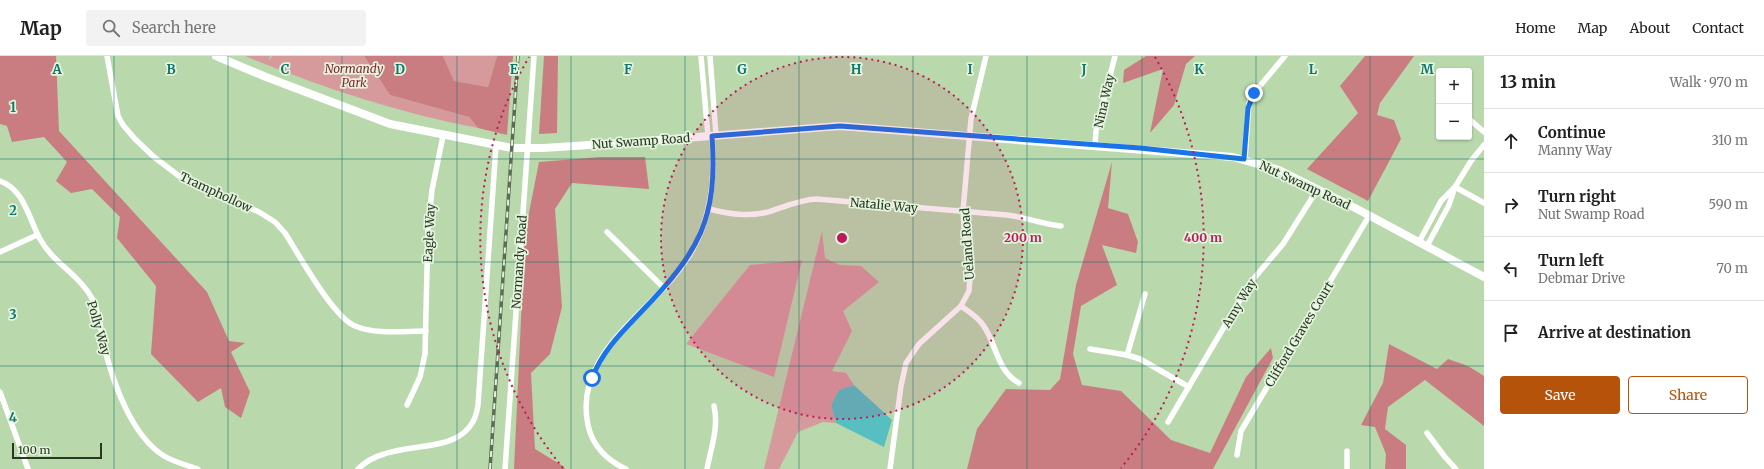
<!DOCTYPE html>
<html lang="en">
<head>
<meta charset="utf-8">
<style>
  :root { --surface:#fff; --page:#f2f2f2; --text:#222; --muted:#767676; --line:#e0e0e0; --accent:#b45309 }
  body { margin:0; font-family:Merriweather,serif; background:var(--page); color:var(--text) }
  .controls { position:absolute; right:12px; top:12px; display:grid; overflow:hidden; border-radius:4px; box-shadow:0 1px 3px #0004 }
  .controls button { width:36px; height:36px; display:grid; place-items:center; padding:0; border:0; border-bottom:1px solid var(--line); background:var(--surface); color:var(--text); font:20px sans-serif }
  .scale { position:absolute; left:12px; bottom:10px; width:90px; box-sizing:border-box; padding-left:4px; border:2px solid #2a3725; border-top:0; font-size:11px; line-height:14px; white-space:nowrap; color:#2a3725; -webkit-text-stroke:3px #e3f4dd; paint-order:stroke }
  .stop { position:absolute; width:12px; height:12px; margin:-9px; border:3px solid #1a73e8; border-radius:50%; background:#fff }
  .stop.end { background:#1a73e8; border-color:#fff; box-shadow:0 1px 4px #0008 }
  .list { margin:0; padding:0; list-style:none }
  h2 { display:flex; justify-content:space-between; align-items:center; height:52px; margin:0; padding:0 16px; font-size:17px }
  h2 small { font-size:13px; font-weight:400; color:var(--muted) }
  .list li { display:grid; grid-template-columns:26px 1fr auto; gap:12px; align-items:center; box-sizing:border-box; height:64px; padding:0 16px; border-top:1px solid var(--line) }
  .list b { display:block; font-size:15px; white-space:nowrap }
  .list p { margin:0; font-size:13px; white-space:nowrap; color:var(--muted) }
  .list em { font-size:13px; font-style:normal; color:var(--muted) }
  .actions { display:flex; gap:8px; padding:12px 16px }
  .actions a { flex:1; padding:9px 0; border:1px solid var(--accent); border-radius:4px; text-align:center; font-size:14px; color:var(--accent) }
  .actions .main { background:var(--accent); color:#fff }
  .icon { flex:none; width:22px; height:22px; fill:none; stroke:currentColor; stroke-width:2; stroke-linecap:round; stroke-linejoin:round }
  .map { position:relative; flex:none; width:1484px; height:413px; overflow:hidden }
  header { display:flex; align-items:center; gap:24px; box-sizing:border-box; height:56px; padding:0 20px; background:var(--surface); border-bottom:1px solid var(--line) }
  header strong { font-size:19px }
  nav { display:flex; gap:22px; margin-inline-start:auto; font-size:14px }
  .search { width:280px; height:36px; background:var(--page); display:flex; align-items:center; gap:10px; box-sizing:border-box; padding:0 14px; border-radius:4px; color:var(--muted); font-size:15px }
  main { display:flex }
  aside { flex:1; background:var(--surface) }
  .map>svg:first-child { display:block }
</style>
</head>
<body>
<header>
<strong>Map</strong>
<div class="search"><svg class="icon" aria-label="search" viewBox="0 0 24 24"><circle cx="10" cy="10" r="6"/><path d="M15 15l6 6"/></svg>Search here</div>
<nav><a>Home</a><a>Map</a><a>About</a><a>Contact</a></nav>
</header>
<main>
<div class="map">
<svg width="1484" height="413" viewBox="0 0 1484 413">
  <rect width="100%" height="100%" fill="#b9d8ac"/>
  <g fill="#d79a9c">
    <path d="M245 0H270L269 5 272 0H364L390 39 469 61 478 72C399 57 320 31 245 0Z"/>
    <path d="M443 0H497L488 31 454 25Z"/>
    <path d="M822 175 825 202 840 209 861 210 879 226 843 255 852 275 832 315 846 317 854 329 839 334 831 349 836 367 823 366 798 376 779 413H764Z"/>
    <path d="M802 204 774 321 686 288 750 209Z"/>
  </g>
  <g fill="#ca7d81">
    <path d="M0 0H56L59 75 207 236 229 285 245 287 231 296 250 336 241 362 225 351 221 332 198 346 151 298 156 230 117 182 120 161 92 133 71 137 56 125 67 106 44 81 12 86 7 70 0 68Z"/>
    <path d="M364 0H443L454 25 488 31 497 0H513L507 79 478 72 469 61 390 39Z"/>
    <path d="M544 0H558L557 77 539 78Z"/>
    <path d="M1146 0H1195L1186 8 1174 49 1150 77 1163 13 1123 27 1124 14Z"/>
    <path d="M1365 0H1414L1380 47 1377 59 1394 64 1401 83 1368 145 1307 113 1358 57 1340 30Z"/>
    <path d="M600 101H645L649 133 572 127 555 153 562 251 550 298 531 317 535 393 563 410 565 413H514L525 177 539 106Z"/>
    <path d="M1112 106 1108 152 1128 158 1138 186 1136 197 1102 189 1117 229 1081 250 1073 298 1082 329 1121 335 1171 384 1210 397 1246 321 1271 292 1273 302 1213 413H967L977 373 1006 333 1050 334 1060 323 1076 229Z"/>
    <path d="M1389 288 1437 313 1448 303 1468 310 1484 320V370L1425 324 1388 351 1385 373 1406 389V413H1385L1386 398 1375 371 1361 369 1383 327Z"/>
  </g>
  <path fill="#57bfc1" d="M854 329 892 364 884 391 836 367 831 349 839 334Z"/>
  <g fill="none" stroke-linecap="round" stroke-linejoin="round">
    <g stroke="#fff" stroke-width="5.5">
      <path d="M107 0 118 60 123 69 135 83 154 101 179 120 203 132 259 156 275 166 285 177C299 199 333 261 355 270 376 279 404 275 426 275"/>
      <path d="M701 0 708 80"/>
      <path d="M710 0 716 79"/>
      <path d="M1469 63 1484 76"/>
      <path d="M1095 90 1096 75 1115 0"/>
      <path d="M1245 103 1249 46 1254 37 1285 0"/>
      <path d="M0 125C24 133 29 163 40 183 53 207 80 219 93 244 100 259 101 277 105 294 114 329 132 380 164 400 174 406 186 409 198 413"/>
      <path d="M1455 131 1484 147"/>
      <path d="M709 153C729 158 748 161 768 156 784 151 799 144 816 143L1007 159C1025 161 1042 168 1061 170"/>
      <path d="M607 176 664 232"/>
      <path d="M1419 186 1441 145 1455 131 1471 105 1484 89"/>
      <path d="M1427 190 1449 149 1455 131"/>
      <path d="M0 196 37 179"/>
      <path d="M961 250C969 256 978 261 983 269 997 288 996 314 1019 327"/>
      <path d="M1090 293 1127 299 1140 303 1189 331"/>
      <path d="M1127 299 1145 238"/>
      <path d="M0 336 28 413"/>
      <path d="M407 349 420 321 425 298 428 172 432 134 443 80"/>
      <path d="M1168 366 1250 227 1283 188 1317 134"/>
      <path d="M1427 377 1445 401 1456 413"/>
      <path d="M1347 395V413"/>
      <path d="M1237 399 1241 375 1369 160"/>
      <path d="M358 413C365 406 374 401 384 398 418 386 472 397 478 349L496 90"/>
      <path d="M505 413 534 0"/>
      <path d="M626 413C608 405 592 390 588 369 572 293 659 253 691 197 712 160 715 121 712 80"/>
      <path d="M707 413C711 392 719 371 714 350"/>
      <path d="M890 413 901 330 906 307 919 288 961 250 969 235 971 210 964 171 963 155 971 63 986 0"/>
    </g>
    <path stroke="#fff" stroke-width="8" d="M216 0 266 21 390 68 512 92H543L620 87 840 70 1233 101 1279 114 1359 154 1484 221"/>
    <g stroke="#5a6d52" stroke-width="3.5">
      <path id="rail" d="M490 413 518 0"/>
    </g>
    <use href="#rail" stroke="#e3f4dd" stroke-width="2" stroke-dasharray="6" stroke-linecap="butt"/>
  </g>
  <g fill="none" stroke-linecap="round" stroke-linejoin="round">
    <path stroke="#1a73e8" stroke-width="5" d="M592 322C603 294 622 276 642 255 699 196 718 163 712 80L840 70 1140 92 1244 103 1248 52 1254 37"/>
  </g>
  <path fill="none" stroke="#0f766e" stroke-width="1" stroke-opacity="0.55" d="M114 0V413M228 0V413M342 0V413M457 0V413M571 0V413M685 0V413M799 0V413M913 0V413M1027 0V413M1142 0V413M1256 0V413M1370 0V413M0 103H1484M0 206H1484M0 310H1484"/>
  <circle cx="842" cy="182" r="181" fill="#c2185b" fill-opacity=".12"/>
  <g fill="none" stroke="#c2185b" stroke-width="2" stroke-dasharray="2 4">
    <circle cx="842" cy="182" r="181"/>
    <path d="M563 412A361 361 0 0 1 529 1M1155 1A361 361 0 0 1 1121 412"/>
  </g>
  <g text-anchor="middle" dominant-baseline="central" stroke-width="3.5" stroke-linejoin="round" paint-order="stroke">
    <g font-size="12" font-style="italic" fill="#842734" stroke="#e3f4dd">
      <text x="354" y="12">Normandy<tspan x="354" dy="14">Park</tspan></text>
    </g>
    <g font-size="12" fill="#2a3725" stroke="#e3f4dd">
      <text transform="translate(1104 45) rotate(-77)">Nina Way</text>
      <text transform="translate(641 85) rotate(-4)">Nut Swamp Road</text>
      <text transform="translate(1305 129) rotate(25)">Nut Swamp Road</text>
      <text transform="translate(216 136) rotate(25)">Tramphollow</text>
      <text transform="translate(884 149) rotate(5)">Natalie Way</text>
      <text transform="translate(429 177) rotate(-87)">Eagle Way</text>
      <text transform="translate(967 188) rotate(-94)">Ueland Road</text>
      <text transform="translate(519 206) rotate(-86)">Normandy Road</text>
      <text transform="translate(1239 247) rotate(-59)">Amy Way</text>
      <text transform="translate(99 272) rotate(74)">Polly Way</text>
      <text transform="translate(1299 278) rotate(-59)">Clifford Graves Court</text>
    </g>
  </g>
  <g font-size="13" text-anchor="middle" font-weight="bold" fill="#0f766e" stroke="#e3f4dd" stroke-width="3.5" stroke-linejoin="round" paint-order="stroke">
    <text x="57" y="18">A</text>
    <text x="171" y="18">B</text>
    <text x="285" y="18">C</text>
    <text x="400" y="18">D</text>
    <text x="514" y="18">E</text>
    <text x="628" y="18">F</text>
    <text x="742" y="18">G</text>
    <text x="856" y="18">H</text>
    <text x="970" y="18">I</text>
    <text x="1084" y="18">J</text>
    <text x="1199" y="18">K</text>
    <text x="1313" y="18">L</text>
    <text x="1427" y="18">M</text>
    <text x="13" y="56">1</text>
    <text x="13" y="159">2</text>
    <text x="13" y="263">3</text>
    <text x="13" y="366">4</text>
  </g>
  <circle cx="842" cy="182" r="6" fill="#c2185b" stroke="#e3f4dd" stroke-width="2"/>
  <g font-size="12" text-anchor="middle" font-weight="bold" fill="#c2185b" stroke="#e3f4dd" stroke-width="3.5" stroke-linejoin="round" paint-order="stroke">
    <text x="1023" y="186">200 m</text>
    <text x="1203" y="186">400 m</text>
  </g>
</svg>
<div class="controls">
<button>+</button>
<button>−</button>
</div>
<div class="scale">100 m</div>
<div class="stop" style="left:592px;top:322px"></div>
<div class="stop end" style="left:1254px;top:37px"></div>
</div>
<aside>
<h2>13 min<small>Walk · 970 m</small></h2>
<ul class="list">
<li><svg class="icon" aria-label="ahead" viewBox="0 0 24 24"><path d="M12 20V5M6 11l6-6 6 6"/></svg><div><b>Continue</b><p>Manny Way</p></div><em>310 m</em></li>
<li><svg class="icon" aria-label="right" viewBox="0 0 24 24"><path d="M7 20v-9h11M14 6l5 5-5 5"/></svg><div><b>Turn right</b><p>Nut Swamp Road</p></div><em>590 m</em></li>
<li><svg class="icon" aria-label="left" viewBox="0 0 24 24"><path d="M17 20v-9H6M10 6l-5 5 5 5"/></svg><div><b>Turn left</b><p>Debmar Drive</p></div><em>70 m</em></li>
<li><svg class="icon" aria-label="arrive" viewBox="0 0 24 24"><path d="M6 21V4h12l-3 4 3 4H6"/></svg><div><b>Arrive at destination</b></div></li>
</ul>
<div class="actions"><a class="main">Save</a><a>Share</a></div>
</aside>
</main>
</body>
</html>
